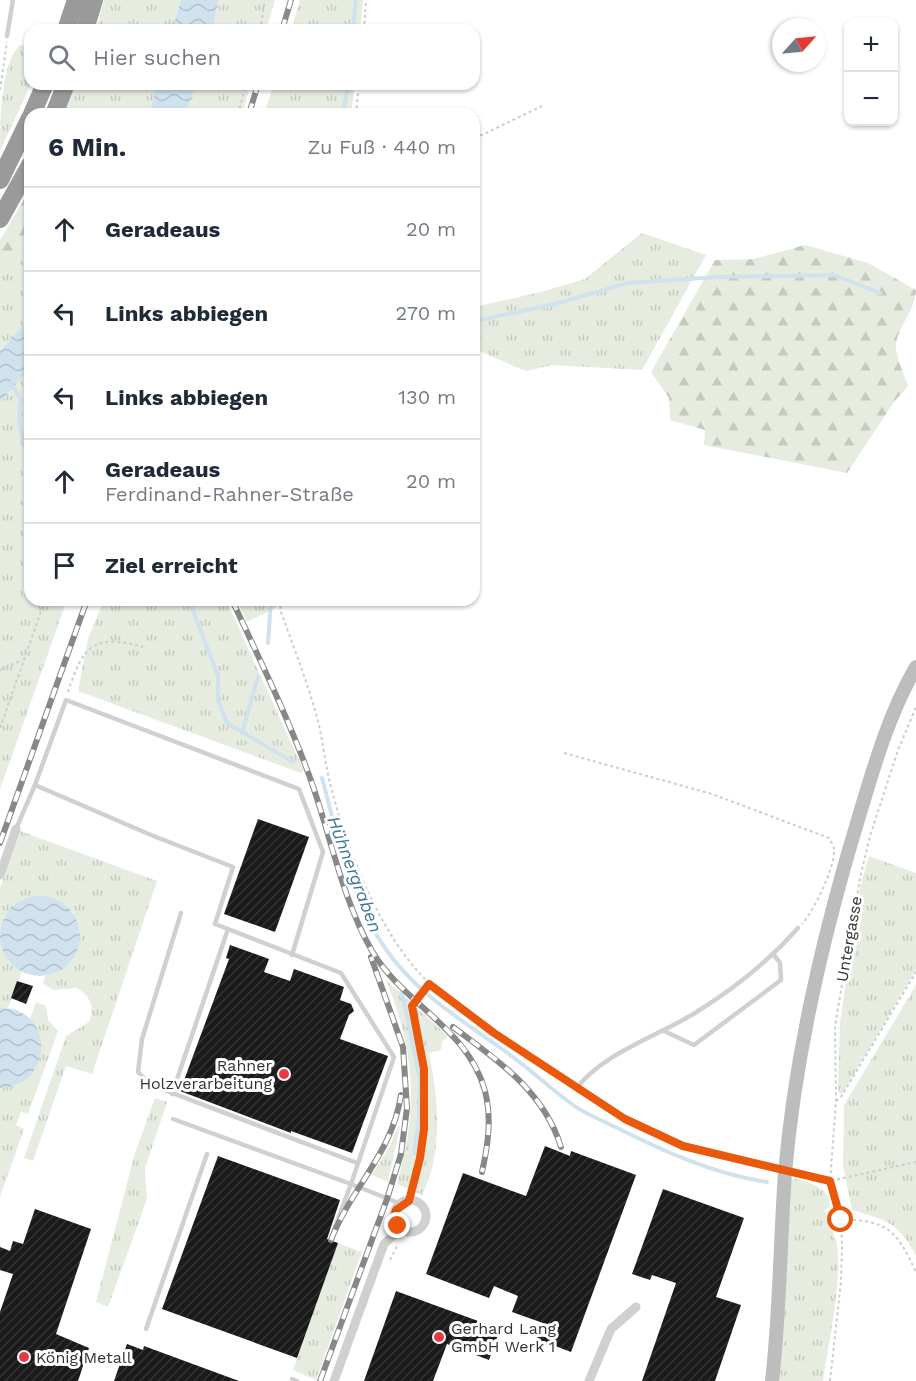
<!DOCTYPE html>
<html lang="de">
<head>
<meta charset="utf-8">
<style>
  :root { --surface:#fff; --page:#f6f6f7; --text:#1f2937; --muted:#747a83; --line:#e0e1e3 }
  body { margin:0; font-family:"Work Sans",sans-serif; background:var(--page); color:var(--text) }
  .controls { position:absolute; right:18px; top:18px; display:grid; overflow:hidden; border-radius:12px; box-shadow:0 2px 4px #0004 }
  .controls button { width:54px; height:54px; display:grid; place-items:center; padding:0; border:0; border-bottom:2px solid var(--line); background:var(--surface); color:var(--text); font:30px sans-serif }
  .compass { position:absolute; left:772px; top:18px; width:54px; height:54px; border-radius:50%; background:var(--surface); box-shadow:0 2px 4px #0004; rotate:63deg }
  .stop { position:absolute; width:18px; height:18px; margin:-14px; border:4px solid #ea580c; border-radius:50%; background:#fff }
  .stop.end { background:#ea580c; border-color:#fff; box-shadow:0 2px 6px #0008 }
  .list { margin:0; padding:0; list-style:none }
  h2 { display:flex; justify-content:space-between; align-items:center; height:78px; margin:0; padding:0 24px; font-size:26px }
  h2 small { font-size:20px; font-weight:400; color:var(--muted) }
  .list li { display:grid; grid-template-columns:39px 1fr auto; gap:18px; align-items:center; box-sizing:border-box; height:84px; padding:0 24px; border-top:2px solid var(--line) }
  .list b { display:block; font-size:22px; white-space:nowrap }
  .list p { margin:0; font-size:20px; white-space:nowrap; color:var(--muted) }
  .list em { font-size:20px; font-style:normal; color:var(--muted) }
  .icon { flex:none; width:33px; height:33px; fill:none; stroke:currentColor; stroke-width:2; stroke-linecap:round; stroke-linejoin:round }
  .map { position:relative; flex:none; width:916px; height:1381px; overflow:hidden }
  .search { position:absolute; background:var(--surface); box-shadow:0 2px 4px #0004; left:24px; top:24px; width:456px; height:66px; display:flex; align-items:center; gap:15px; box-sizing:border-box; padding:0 21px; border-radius:18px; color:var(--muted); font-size:22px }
  .panel { position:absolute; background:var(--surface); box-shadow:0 2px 4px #0004; left:24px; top:108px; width:456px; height:498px; border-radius:18px }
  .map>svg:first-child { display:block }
</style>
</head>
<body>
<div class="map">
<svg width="916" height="1381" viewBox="0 0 916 1381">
  <defs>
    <pattern id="grass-tufts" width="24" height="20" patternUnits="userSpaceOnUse" patternTransform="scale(1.5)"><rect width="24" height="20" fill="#e6ecdf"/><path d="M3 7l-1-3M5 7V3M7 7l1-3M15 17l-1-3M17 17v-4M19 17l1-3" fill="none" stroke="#c6cbc0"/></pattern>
    <pattern id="forest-firs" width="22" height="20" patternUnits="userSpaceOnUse" patternTransform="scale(1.5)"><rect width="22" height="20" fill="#e6ecdf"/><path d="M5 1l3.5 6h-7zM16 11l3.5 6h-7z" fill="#c6cbc0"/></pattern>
    <pattern id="water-waves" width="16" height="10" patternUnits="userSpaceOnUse" patternTransform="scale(1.5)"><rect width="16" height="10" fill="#cfe2ee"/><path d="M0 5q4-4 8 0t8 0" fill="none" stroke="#b2c2cd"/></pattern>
    <pattern id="building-hatch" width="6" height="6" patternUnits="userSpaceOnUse" patternTransform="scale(1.5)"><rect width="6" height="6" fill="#1a1a1a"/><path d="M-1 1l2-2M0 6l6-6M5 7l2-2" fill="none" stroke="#333"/></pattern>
  </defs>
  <rect width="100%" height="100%" fill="#fff"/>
  <g fill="url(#grass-tufts)">
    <path d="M104 0H181L172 30H96Z"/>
    <path d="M219 0H275L266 30H212Z"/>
    <path d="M300 0H363L360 30H291Z"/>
    <path d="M20 45 30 47 31 84 0 151C0 122 0 64 20 45Z"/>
    <path d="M75 84H157L149 114H63Z"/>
    <path d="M196 84H251L242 114H186Z"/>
    <path d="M274 84H355L351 114H264Z"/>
    <path d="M30 227V317L0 351V276Z"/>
    <path d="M642 233 706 255 642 370 553 365 526 371 474 349V307L541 292 585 279Z"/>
    <path d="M30 369V600H67L0 789V402Z"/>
    <path d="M104 600H226L304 771 301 773 78 691 88 639Z"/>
    <path d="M237 600H279L277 607 247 622Z"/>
    <path d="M20 831 157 881 92 1074 66 1066 33 1161 24 1158 66 1036 89 1022C95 1007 91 997 77 988L54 990 43 984 45 976 56 973 80 931 73 912 16 904C0 923 0 955 22 971L8 1008H0V888Z"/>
    <path d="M869 856 916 873V970L842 1094 839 1093 838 1086 840 1023 860 887Z"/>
    <path d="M386 980 448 1036 442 1042 441 1050 429 1053C438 1098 444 1152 422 1195L397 1184C418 1108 416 1054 386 980Z"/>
    <path d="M916 985V1256C899 1223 887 1220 852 1210L843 1166 844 1105Z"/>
    <path d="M36 1002 46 1006 48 1020 58 1031 28 1114 21 1112 16 1125 24 1129 0 1197V1088L19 1084 35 1071 33 1022 30 1019Z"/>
    <path d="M155 1098 167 1102 145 1168 147 1199 108 1307 96 1302 135 1153Z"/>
    <path d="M398 1126 400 1127 388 1182 372 1175 390 1146Z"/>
    <path d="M794 1178C809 1183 830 1187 830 1206L825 1210C827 1221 833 1230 836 1241 844 1272 828 1346 823 1381H774L789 1181Z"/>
    <path d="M338 1243 362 1252 316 1380 293 1370Z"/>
  </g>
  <g fill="url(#forest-firs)">
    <path d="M30 189V227L0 276V240Z"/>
    <path d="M805 245 868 263 916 290C916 310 895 330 896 348 897 360 904 374 908 386L894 402 847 473 704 445 705 430 670 420 669 398 651 372 715 260 754 259Z"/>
  </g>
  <g fill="url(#water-waves)">
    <path d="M181 0H219L212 30H172Z"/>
    <path d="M157 84H196L186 114H149Z"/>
    <path d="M30 317V369L0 402V351Z"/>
    <circle cx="40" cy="936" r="40"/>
    <path d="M0 1008C53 1005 57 1086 0 1088Z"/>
  </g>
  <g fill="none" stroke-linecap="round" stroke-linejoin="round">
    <g stroke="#cfe2ee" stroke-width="4">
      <path d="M353 30 356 0"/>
      <path d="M343 114 348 84"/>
      <path d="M474 321 555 304 628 283 717 277 834 275 880 293"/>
      <path d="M11 383 21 400C17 418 21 442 30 459"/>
      <path d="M189 600 218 676V700L227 723 293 762"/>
      <path d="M268 643 271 600"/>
      <path d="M242 733 258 677"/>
      <path d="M322 778C337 835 351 899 385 948 417 995 464 1021 509 1054 531 1070 551 1089 573 1105 584 1113 597 1118 609 1124 659 1149 712 1174 767 1182"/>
      <path d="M402 993 420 1079 419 1121 414 1153"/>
    </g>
  </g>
  <g fill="url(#building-hatch)">
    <path d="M258 819 309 837 275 932 224 914Z"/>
    <path d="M230 945 269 959 264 972 290 981 294 969 344 987 340 1000 351 1004 354 1011 349 1015 340 1039 388 1056 352 1153 291 1131V1133L180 1091 229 959 226 958Z"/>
    <path d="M17 981 33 986 26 1004 11 998Z"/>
    <path d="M545 1146 570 1156 571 1151 636 1175 571 1352 537 1339 543 1323 512 1312 518 1296 494 1286 489 1298 426 1274 463 1173 526 1196Z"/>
    <path d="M218 1156 340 1200 327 1239 338 1243 297 1358 162 1309Z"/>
    <path d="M663 1189 744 1218 716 1297 741 1305 715 1381H642L676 1283 652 1275 650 1280 632 1274Z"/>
    <path d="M35 1209 91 1229 56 1334 89 1348 78 1381H0V1312L13 1274 0 1270V1247L10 1251 13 1241 23 1244Z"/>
    <path d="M396 1291 500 1329 489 1360 447 1344 433 1381H364Z"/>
    <path d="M127 1344 143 1350 144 1346 239 1381H114Z"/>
  </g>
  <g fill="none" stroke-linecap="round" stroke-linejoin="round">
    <g stroke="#cdcdcd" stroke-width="2" stroke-dasharray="3 3" stroke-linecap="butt">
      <path d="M260 30 265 0"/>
      <path d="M364 30 366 0"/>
      <path d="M0 90 7 42"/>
      <path d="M238 114 246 84"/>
      <path d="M356 114 359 84"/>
      <path d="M474 136 482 135 542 106"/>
      <path d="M282 600 280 609C293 646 308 683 318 721 323 741 325 763 330 783 347 850 380 937 431 985 473 1024 524 1054 571 1086"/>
      <path d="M0 670 22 660"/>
      <path d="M68 692C83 646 93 633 143 647"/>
      <path d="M0 728 45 600"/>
      <path d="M564 753 712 794 829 838C831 842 834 846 834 850 835 867 814 911 802 924"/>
      <path d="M836 1101 841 1097 916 972"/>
      <path d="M796 1174 830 1181 916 1162"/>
      <path d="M409 1201C428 1130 430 1077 412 1006L430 984"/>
      <path d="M841 1219C889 1221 896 1230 916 1272"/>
      <path d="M390 1260 397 1246"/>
      <path d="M830 1381 841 1281 842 1246 841 1219 830 1181 836 1101 835 1026 860 878 870 836 898 750 916 707"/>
    </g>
    <g stroke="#d0d0d0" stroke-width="4.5">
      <path d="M7 36 13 0"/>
      <path d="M35 785 151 835 233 867 215 924 341 973 394 1057 351 1184 401 1204"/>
      <path d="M16 829 35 785 66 700 299 789 323 852 292 955"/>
      <path d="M181 913 142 1039 138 1072 151 1085 357 1163"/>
      <path d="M664 1031 694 1045 781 980 780 963 774 955"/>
      <path d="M172 1094 228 929"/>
      <path d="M173 1119 351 1184 332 1235"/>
      <path d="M782 1171 683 1146 625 1119 576 1089C601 1054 658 1036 695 1013 734 989 768 962 798 928"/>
      <path d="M146 1329 207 1154"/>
      <path d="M292 1379 297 1381"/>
    </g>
    <g stroke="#d0d0d0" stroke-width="9">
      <path d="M0 875 16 829"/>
      <circle cx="410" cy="1216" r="16"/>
      <path d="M334 1381 384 1244 400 1229"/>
      <path d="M589 1381 611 1329 636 1307"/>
    </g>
    <path stroke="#bdbdbd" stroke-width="14" d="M772 1381C780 1312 780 1242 785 1173 795 1055 823 936 857 823 873 770 888 715 916 667"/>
    <g stroke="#9a9a9a" stroke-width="18">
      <path d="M66 30 76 0"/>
      <path d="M85 30 94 0"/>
      <path d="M32 114 45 84"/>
      <path d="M54 114 66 84"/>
      <path d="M0 180 30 118"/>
      <path d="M0 219 30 165"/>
    </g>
    <g stroke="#888" stroke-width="6">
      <g id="rail">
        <path d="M282 30 291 0"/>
        <path d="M249 114 258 84"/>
        <path d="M232 600C259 658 287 715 309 775 330 832 341 897 372 951 403 1004 468 1028 485 1091 492 1119 488 1145 482 1172"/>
        <path d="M0 843 87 600"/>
        <path d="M453 1027C497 1060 544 1091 561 1147"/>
        <path d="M331 1240C352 1186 392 1154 401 1095"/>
        <path d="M320 1381 387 1199 401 1154 407 1108 403 1047 371 957"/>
      </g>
    </g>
    <use href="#rail" stroke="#fff" stroke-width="4" stroke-dasharray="11" stroke-linecap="butt"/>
  </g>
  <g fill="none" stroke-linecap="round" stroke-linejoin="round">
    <path stroke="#ea580c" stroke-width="8" d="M398 1226 394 1218 396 1210 409 1201 420 1158 424 1129V1069L412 1006 429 984 494 1033 625 1119 683 1146 830 1181 841 1220"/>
  </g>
  <g fill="#e63946" stroke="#fff" stroke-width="2">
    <circle cx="284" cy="1074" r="6"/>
    <circle cx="439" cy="1337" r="6"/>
    <circle cx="24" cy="1357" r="6"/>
  </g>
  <g text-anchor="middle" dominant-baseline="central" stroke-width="6" stroke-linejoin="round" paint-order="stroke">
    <g font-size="16" fill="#333" stroke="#fff">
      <text transform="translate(849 939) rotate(-80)">Untergasse</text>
    </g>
    <g font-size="16" fill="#333" stroke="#fff" text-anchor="start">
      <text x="272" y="1065" text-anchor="end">Rahner<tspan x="272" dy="18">Holzverarbeitung</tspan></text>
      <text x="451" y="1328">Gerhard Lang<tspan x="451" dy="18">GmbH Werk 1</tspan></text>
      <text x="36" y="1357">König Metall</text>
    </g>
    <g font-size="18" font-style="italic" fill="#3f7597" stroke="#fff">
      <text transform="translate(355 874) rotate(69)">Hühnergraben</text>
    </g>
  </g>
</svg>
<div class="controls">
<button>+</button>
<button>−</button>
</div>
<svg class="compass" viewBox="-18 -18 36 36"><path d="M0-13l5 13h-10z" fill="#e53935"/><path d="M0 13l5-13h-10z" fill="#747a83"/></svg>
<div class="stop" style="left:841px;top:1220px"></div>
<div class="stop end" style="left:398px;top:1226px"></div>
<div class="search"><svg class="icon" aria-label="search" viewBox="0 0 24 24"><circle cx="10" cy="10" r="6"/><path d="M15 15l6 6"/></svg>Hier suchen</div>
<section class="panel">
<h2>6 Min.<small>Zu Fuß · 440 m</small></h2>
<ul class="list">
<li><svg class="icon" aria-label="ahead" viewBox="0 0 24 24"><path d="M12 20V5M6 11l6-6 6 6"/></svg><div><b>Geradeaus</b></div><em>20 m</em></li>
<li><svg class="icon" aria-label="left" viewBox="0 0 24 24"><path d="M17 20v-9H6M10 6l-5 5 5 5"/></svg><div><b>Links abbiegen</b></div><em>270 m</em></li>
<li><svg class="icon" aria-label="left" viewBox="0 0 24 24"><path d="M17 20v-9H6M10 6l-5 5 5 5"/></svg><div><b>Links abbiegen</b></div><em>130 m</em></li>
<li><svg class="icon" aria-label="ahead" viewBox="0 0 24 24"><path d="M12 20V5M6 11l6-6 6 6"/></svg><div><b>Geradeaus</b><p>Ferdinand-Rahner-Straße</p></div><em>20 m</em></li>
<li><svg class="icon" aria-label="arrive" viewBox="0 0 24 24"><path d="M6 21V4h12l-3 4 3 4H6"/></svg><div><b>Ziel erreicht</b></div></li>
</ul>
</section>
</div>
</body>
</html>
